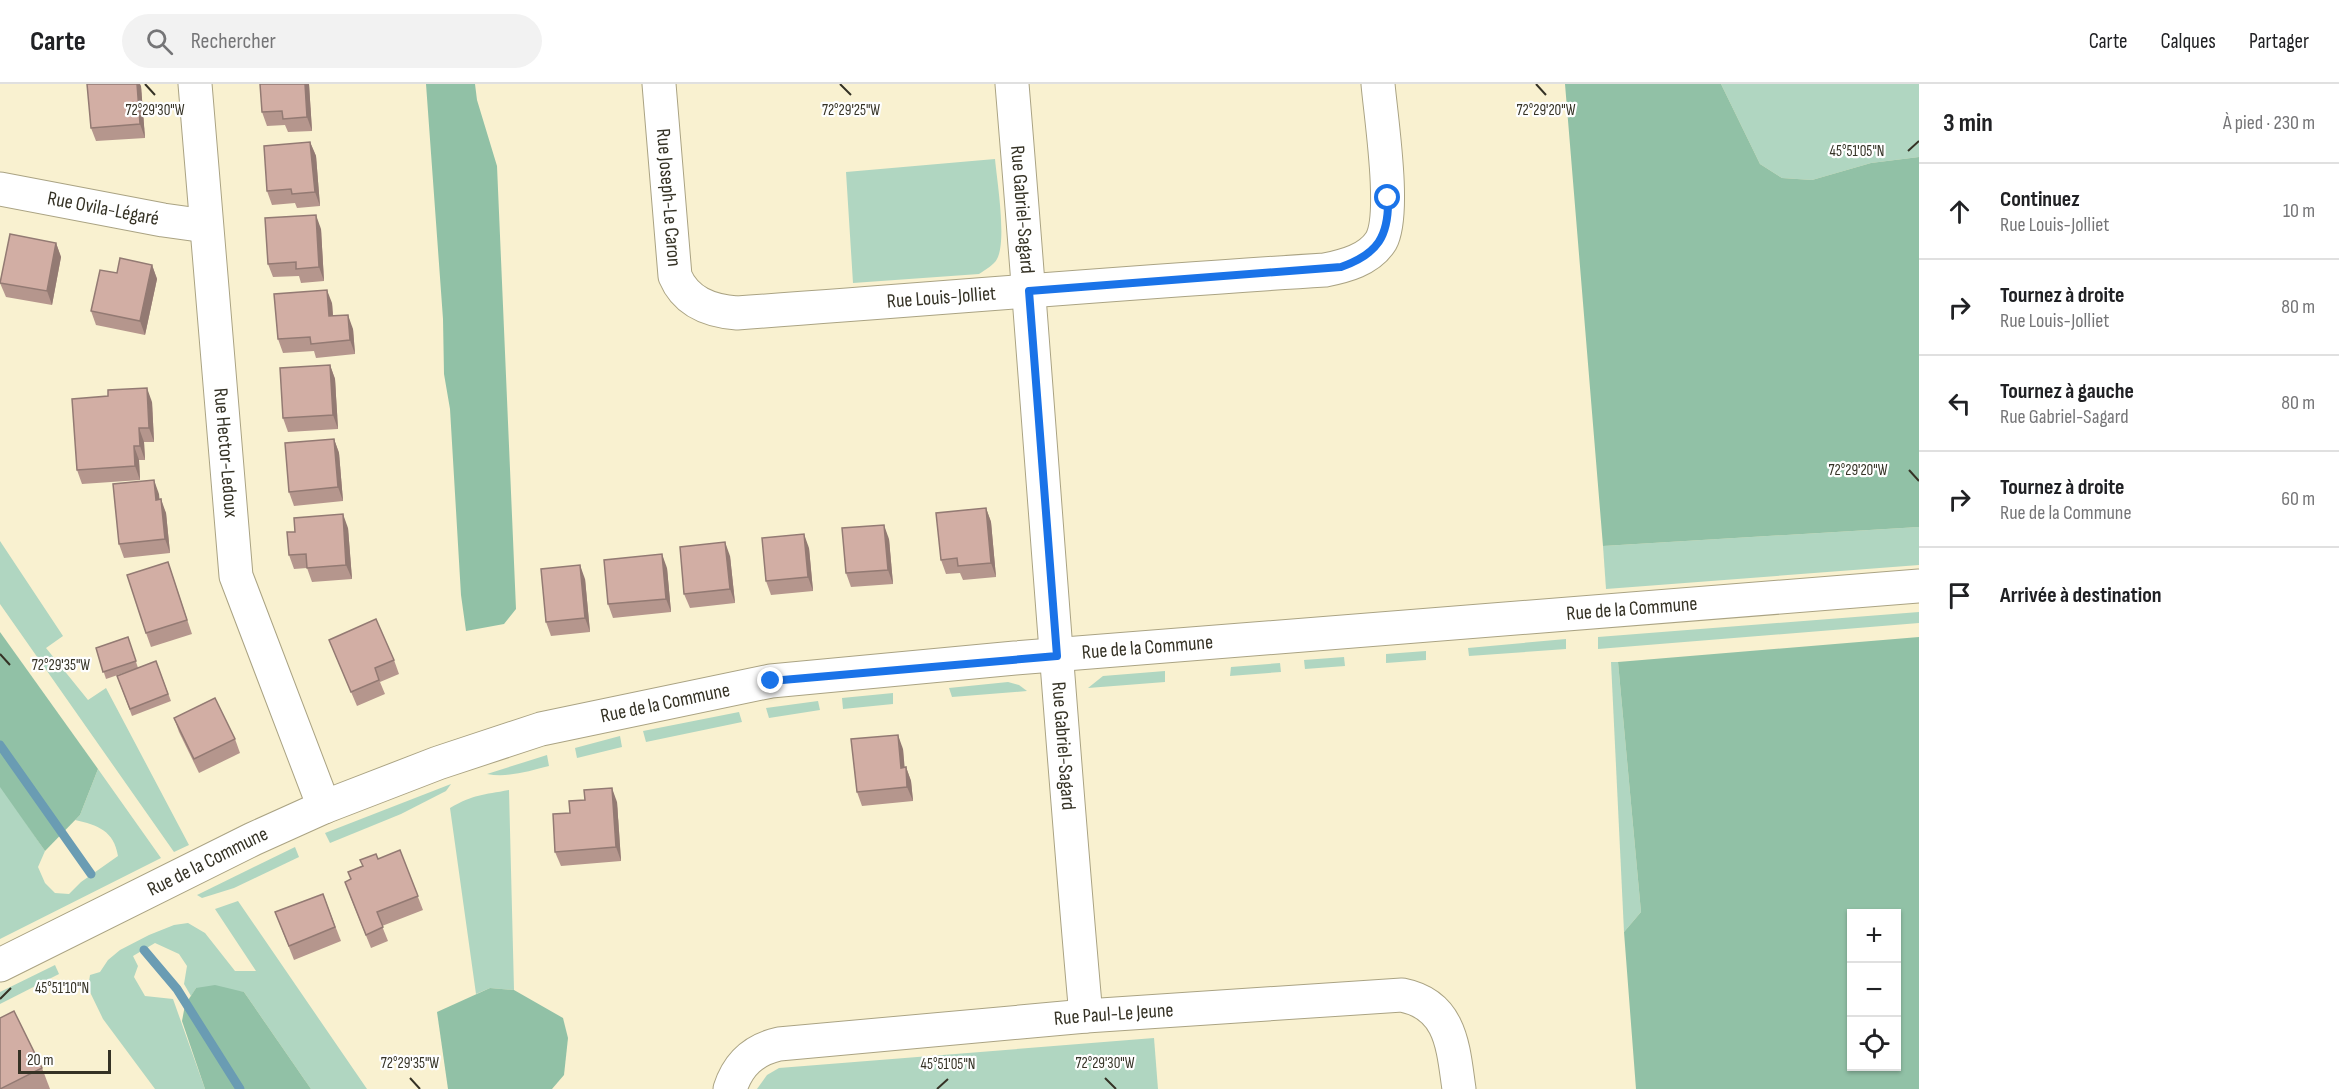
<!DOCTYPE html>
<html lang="fr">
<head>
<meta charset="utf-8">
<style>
  :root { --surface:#fff; --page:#f2f2f2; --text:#202124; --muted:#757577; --line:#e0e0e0 }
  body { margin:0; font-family:"Sofia Sans Condensed",sans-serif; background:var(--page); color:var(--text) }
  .controls { position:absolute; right:18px; bottom:18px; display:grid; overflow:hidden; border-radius:0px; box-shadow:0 2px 4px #0004 }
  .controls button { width:54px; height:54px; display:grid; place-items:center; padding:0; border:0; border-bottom:2px solid var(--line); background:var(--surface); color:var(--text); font:30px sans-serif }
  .scale { position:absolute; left:18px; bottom:15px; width:93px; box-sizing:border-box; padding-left:6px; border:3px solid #353225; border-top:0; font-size:16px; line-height:21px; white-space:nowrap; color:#353225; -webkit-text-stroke:4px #fefefe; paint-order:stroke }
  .stop { position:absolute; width:18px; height:18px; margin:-14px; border:4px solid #1a73e8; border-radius:50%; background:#fff }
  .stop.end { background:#1a73e8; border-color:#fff; box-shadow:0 2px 6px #0008 }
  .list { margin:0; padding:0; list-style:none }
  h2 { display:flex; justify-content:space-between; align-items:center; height:78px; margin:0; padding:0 24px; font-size:26px }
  h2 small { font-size:20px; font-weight:400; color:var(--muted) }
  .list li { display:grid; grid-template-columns:39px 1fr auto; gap:18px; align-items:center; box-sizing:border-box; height:96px; padding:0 24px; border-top:2px solid var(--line) }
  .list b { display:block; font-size:22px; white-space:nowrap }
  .list p { margin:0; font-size:20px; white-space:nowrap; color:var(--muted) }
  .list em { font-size:20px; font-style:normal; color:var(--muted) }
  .icon { flex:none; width:33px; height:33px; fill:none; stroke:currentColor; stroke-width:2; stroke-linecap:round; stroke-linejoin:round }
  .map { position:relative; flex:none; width:1919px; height:1005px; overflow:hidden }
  header { display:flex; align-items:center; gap:36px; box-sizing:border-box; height:84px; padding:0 30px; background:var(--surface); border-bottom:2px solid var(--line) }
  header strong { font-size:28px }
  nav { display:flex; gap:33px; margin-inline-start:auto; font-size:21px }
  .search { width:420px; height:54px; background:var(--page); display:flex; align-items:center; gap:15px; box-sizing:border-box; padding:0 21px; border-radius:33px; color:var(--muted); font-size:22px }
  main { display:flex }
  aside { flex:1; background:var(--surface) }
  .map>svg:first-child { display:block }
</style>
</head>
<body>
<header>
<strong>Carte</strong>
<div class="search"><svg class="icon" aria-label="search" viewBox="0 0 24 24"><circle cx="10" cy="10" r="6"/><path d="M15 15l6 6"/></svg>Rechercher</div>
<nav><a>Carte</a><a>Calques</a><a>Partager</a></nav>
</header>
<main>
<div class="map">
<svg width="1919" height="1005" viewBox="0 0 1919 1005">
  <rect width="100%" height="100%" fill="#f9f1d0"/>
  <g fill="#b0d6c1">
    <path d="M1721 0H1919V73L1871 79 1812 96 1782 94 1760 80Z"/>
    <path d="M995 75C997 97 1007 156 997 175 994 181 985 186 979 190L853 199 846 88Z"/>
    <path d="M1919 443V481L1606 505 1603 462Z"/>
    <path d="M0 457 63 552 46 564 88 616 106 604 189 761 174 768 0 520Z"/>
    <path d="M1919 528V539L1598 565V553Z"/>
    <path d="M1566 555V565L1469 572 1468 564Z"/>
    <path d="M1426 567V576L1386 579V570Z"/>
    <path d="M1344 573 1345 582 1305 585 1304 576Z"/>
    <path d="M1611 578H1618L1641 828 1624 848Z"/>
    <path d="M1280 579 1281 588 1230 592 1231 583Z"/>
    <path d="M1165 587V598L1088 604 1103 592Z"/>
    <path d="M1008 598 1019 601 1027 607 952 613 949 604Z"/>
    <path d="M893 609V620L843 625 842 614Z"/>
    <path d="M818 617 820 626 769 634 766 624Z"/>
    <path d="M739 628 742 638 646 658 643 647Z"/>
    <path d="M620 652 622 663 577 674 575 664Z"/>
    <path d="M547 671 549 682C529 687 508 694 487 690Z"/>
    <path d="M98 685 161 774 0 855V701L45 767 38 783 45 799 55 809 69 810 81 798 118 772C114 747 98 741 75 736L80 731Z"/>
    <path d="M451 700 446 707 401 730 330 759 325 749Z"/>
    <path d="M509 706 514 906 490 904 476 910 450 724C474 710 483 711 509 706Z"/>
    <path d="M295 763 299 773 234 804 202 814 197 811Z"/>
    <path d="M238 817 367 1005H311L244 908 196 904 191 912 184 900 187 882 179 870 155 859 133 872 138 882 134 893 145 912 173 915 205 1005H155L103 935 88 904 90 891 100 888 108 876 120 866 149 851 174 841 188 839 205 849 235 887H256L215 825Z"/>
    <path d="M55 881 59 890 0 920V908Z"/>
    <path d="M1154 954 1158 1005H757L767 991 779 984Z"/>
  </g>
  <g fill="#91c1a6" fill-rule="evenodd">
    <path d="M426 0H475L477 16 497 82 516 525 504 540 466 547 461 511 450 325 444 290 443 235Z"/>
    <path d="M1565 0H1721L1760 80 1782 94 1812 96 1871 79 1919 73V443L1603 462Z"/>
    <path d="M0 548 98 685 80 731 45 767 0 703Z"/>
    <path d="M1919 553V1005H1636L1624 848 1641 828 1618 578ZM1852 830H1896V982H1852Z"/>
    <path d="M215 901 244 908 311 1005H205L182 937 185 921 196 904Z"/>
    <path d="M490 904 514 906 563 934 568 954 564 991 552 1005H448L437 928Z"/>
  </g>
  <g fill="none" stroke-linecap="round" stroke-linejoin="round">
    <g stroke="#6a9cb3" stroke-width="9">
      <path d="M0 661 91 790"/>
      <path d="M144 866 177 905 240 1005"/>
    </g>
    <g stroke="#aaa383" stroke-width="35">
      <g id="minor">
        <path id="s1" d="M195 0 236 492 324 723"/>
        <path id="s2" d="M659 0 675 192C686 218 710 227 737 229 933 215 1129 198 1325 186 1345 182 1369 176 1381 157 1396 130 1381 34 1378 0"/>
        <path id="s3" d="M1012 0C1038 310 1058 621 1086 932"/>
        <path id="s4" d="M0 105 163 136 206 142"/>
        <path id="s5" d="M0 881 253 755 324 723 438 679 541 645 771 597 1015 574 1919 502"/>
        <path id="s6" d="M730 1005C738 980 753 966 779 960L1086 932 1402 911C1452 921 1453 964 1459 1005"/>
      </g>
    </g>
    <use href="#minor" stroke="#fff" stroke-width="33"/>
  </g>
  <g fill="#b5968d">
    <path d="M309 0 312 47 288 48 285 41 267 42 262 28Z"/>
    <path d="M141 2 145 54 96 57 91 44Z"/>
    <path d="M310 58 316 72 320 122 297 124 295 119 272 121 267 107Z"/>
    <path d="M321 145 324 197 301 199 299 192 273 193 268 180Z"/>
    <path d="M56 159 61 173 52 221 6 213 0 199Z"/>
    <path d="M152 181 157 195 145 251 96 241 91 227 117 189Z"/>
    <path d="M332 219 333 232 353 245 355 270 316 274 314 267 283 269 278 255Z"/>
    <path d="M330 281 335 295 338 345 288 348 283 334Z"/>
    <path d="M152 318 154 358H144L145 376H139L140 396 82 400 77 386Z"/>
    <path d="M334 355 339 369 343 417 294 422 289 408Z"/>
    <path d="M159 410V415L166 429 170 469 124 474 119 460Z"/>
    <path d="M986 424 991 438 996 493 963 496 960 489 946 490 941 476Z"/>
    <path d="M348 444 352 495 312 498 307 484 294 485 289 471Z"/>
    <path d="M889 455 893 500 851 503 846 489Z"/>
    <path d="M809 464 813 507 771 511 766 497Z"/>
    <path d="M730 472 735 519 690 524 684 510Z"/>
    <path d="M168 478 192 550 151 563 146 549Z"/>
    <path d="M667 484 671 528 613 534 608 520Z"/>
    <path d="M585 495 590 548 551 552 546 538Z"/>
    <path d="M128 553 138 584 106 595 96 564Z"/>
    <path d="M329 556 394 576 399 590 380 598 385 610 357 622Z"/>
    <path d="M156 577 171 617 132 632 117 592Z"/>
    <path d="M174 634 235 655 240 669 199 689 179 648Z"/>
    <path d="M903 665 904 683H906L911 697 913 717 862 722 857 708Z"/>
    <path d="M617 718 621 777 561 782 555 768Z"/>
    <path d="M400 766 423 826 382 842 388 857 371 864 350 812 351 795 348 788Z"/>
    <path d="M323 810 341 857 294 876 275 828Z"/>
    <path d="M42 984 50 1005H0Z"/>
  </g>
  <g fill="#937a73">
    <path d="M137 0H140L141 2 145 54 140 40Z"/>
    <path d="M305 0H309L312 47 307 33Z"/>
    <path d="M310 58 316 72 320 122 315 108Z"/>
    <path d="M316 131 321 145 324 197 319 183Z"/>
    <path d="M56 159 61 173 52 221 47 207Z"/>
    <path d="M152 181 157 195 145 251 140 237Z"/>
    <path d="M327 206 332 219 334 246 329 232Z"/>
    <path d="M348 231 353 245 355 270 350 256Z"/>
    <path d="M330 281 335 295 338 345 333 331Z"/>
    <path d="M147 304 152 318 154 358 149 344Z"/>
    <path d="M139 344 144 358 145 376 140 362Z"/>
    <path d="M334 355 339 369 343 417 338 403Z"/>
    <path d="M134 362 139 376 140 396 135 382Z"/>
    <path d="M154 396 159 410 161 430 156 416Z"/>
    <path d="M161 415 166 429 170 469 165 455Z"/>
    <path d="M986 424 991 438 996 493 991 479Z"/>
    <path d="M343 430 348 444 352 495 346 481Z"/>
    <path d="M884 441 889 455 893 500 888 486Z"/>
    <path d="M804 450 809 464 813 507 808 493Z"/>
    <path d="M725 458 730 472 735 519 730 505Z"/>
    <path d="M662 470 667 484 671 528 666 515Z"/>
    <path d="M580 481 585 495 590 548 585 534Z"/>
    <path d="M898 651 903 665 906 698 901 684Z"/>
    <path d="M906 683 911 697 913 717 907 703Z"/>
    <path d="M612 704 617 718 621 777 616 763Z"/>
  </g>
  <g fill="#d2aea4" stroke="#937a73" stroke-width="1.5">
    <path d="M87 0H137L140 40 91 44Z"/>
    <path d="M260 0H305L307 33 283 35 282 27 262 28Z"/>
    <path d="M310 58 315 108 292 110 291 105 267 107 264 62Z"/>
    <path d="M316 131 319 183 296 185V178L268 180 265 134Z"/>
    <path d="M10 150 56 159 47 207 0 199Z"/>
    <path d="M120 174 152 181 140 237 91 227 100 186 117 189Z"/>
    <path d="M327 206 329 232 348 231 350 256 311 260 310 253 278 255 274 210Z"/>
    <path d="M330 281 333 331 283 334 280 284Z"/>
    <path d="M147 304 149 344H139L140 362H134L135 382 77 386 72 315 108 312V306Z"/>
    <path d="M334 355 338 403 289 408 285 359Z"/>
    <path d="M154 396 156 416 161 415 165 455 119 460 113 400Z"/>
    <path d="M986 424 991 479 958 482 957 474 941 476 936 429Z"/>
    <path d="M343 430 346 481 307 484 306 470 289 471 287 448H295L294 434Z"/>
    <path d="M884 441 888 486 846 489 842 444Z"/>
    <path d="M804 450 808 493 766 497 762 454Z"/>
    <path d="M725 458 730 505 684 510 680 463Z"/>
    <path d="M662 470 666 515 608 520 604 476Z"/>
    <path d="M168 478 187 536 146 549 127 491Z"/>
    <path d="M580 481 585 534 546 538 541 485Z"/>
    <path d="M376 535 394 576 375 584 379 596 351 608 329 556Z"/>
    <path d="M128 553 136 577 103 588 96 564Z"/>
    <path d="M156 577 168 610 130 625 117 592Z"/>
    <path d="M215 614 235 655 194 675 174 634Z"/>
    <path d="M898 651 901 684 906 683 907 703 857 708 851 655Z"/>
    <path d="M612 704 616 763 555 768 553 730 570 729 569 717 585 716 584 706Z"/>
    <path d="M400 766 418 812 377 828 383 843 366 851 345 798 351 795 348 788 363 782 360 776 376 770 378 775Z"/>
    <path d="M323 810 335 843 289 862 275 828Z"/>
    <path d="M14 927 42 984 0 1005V934Z"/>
  </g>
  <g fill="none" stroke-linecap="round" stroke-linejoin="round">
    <path stroke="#1a73e8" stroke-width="8" d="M771 597 1057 572 1029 207 1341 183C1378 170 1389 152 1388 114"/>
  </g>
  <path fill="none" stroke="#353225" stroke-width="2" d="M145 0 155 11M840 0 851 11M1536 0 1546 11M1908 67 1919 57M1909 386 1919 397M0 570 10 581M0 915 11 904M410 994 420 1005M1105 994 1116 1005M937 1005 948 995"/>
  <g text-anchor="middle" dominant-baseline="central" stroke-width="4.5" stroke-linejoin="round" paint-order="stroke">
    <g font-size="20" fill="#353225" stroke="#fefefe">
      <text stroke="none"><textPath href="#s2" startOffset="114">Rue Joseph-Le Caron</textPath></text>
      <text stroke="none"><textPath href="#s4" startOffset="105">Rue Ovila-Légaré</textPath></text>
      <text stroke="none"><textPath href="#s3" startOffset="126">Rue Gabriel-Sagard</textPath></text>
      <text stroke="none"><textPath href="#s2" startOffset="474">Rue Louis-Jolliet</textPath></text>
      <text stroke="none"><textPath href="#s1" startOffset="370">Rue Hector-Ledoux</textPath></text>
      <text stroke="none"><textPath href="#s5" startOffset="1690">Rue de la Commune</textPath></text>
      <text stroke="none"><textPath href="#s5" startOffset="1204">Rue de la Commune</textPath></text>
      <text stroke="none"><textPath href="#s5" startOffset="718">Rue de la Commune</textPath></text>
      <text stroke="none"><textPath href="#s3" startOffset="664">Rue Gabriel-Sagard</textPath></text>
      <text stroke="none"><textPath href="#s5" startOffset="232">Rue de la Commune</textPath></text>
      <text stroke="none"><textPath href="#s6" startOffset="406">Rue Paul-Le Jeune</textPath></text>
    </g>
  </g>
  <g font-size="15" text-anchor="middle" fill="#353225" stroke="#fefefe" stroke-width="4.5" stroke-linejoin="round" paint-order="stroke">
    <text x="155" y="31">72°29'30"W</text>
    <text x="851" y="31">72°29'25"W</text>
    <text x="1546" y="31">72°29'20"W</text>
    <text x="1857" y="72">45°51'05"N</text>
    <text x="1858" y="391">72°29'20"W</text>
    <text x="61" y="586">72°29'35"W</text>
    <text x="62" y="909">45°51'10"N</text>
    <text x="410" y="984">72°29'35"W</text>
    <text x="1105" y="984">72°29'30"W</text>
    <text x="948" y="985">45°51'05"N</text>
  </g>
</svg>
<div class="controls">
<button>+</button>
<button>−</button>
<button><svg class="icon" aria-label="locate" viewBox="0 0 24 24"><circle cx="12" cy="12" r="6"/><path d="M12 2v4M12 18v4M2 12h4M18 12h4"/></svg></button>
</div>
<div class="scale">20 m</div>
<div class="stop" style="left:1388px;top:114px"></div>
<div class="stop end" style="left:771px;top:597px"></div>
</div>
<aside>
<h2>3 min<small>À pied · 230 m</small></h2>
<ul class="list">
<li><svg class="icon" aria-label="ahead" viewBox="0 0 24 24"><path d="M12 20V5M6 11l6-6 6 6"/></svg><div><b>Continuez</b><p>Rue Louis-Jolliet</p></div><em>10 m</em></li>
<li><svg class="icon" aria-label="right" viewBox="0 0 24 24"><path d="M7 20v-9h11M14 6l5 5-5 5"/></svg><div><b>Tournez à droite</b><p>Rue Louis-Jolliet</p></div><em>80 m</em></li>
<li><svg class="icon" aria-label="left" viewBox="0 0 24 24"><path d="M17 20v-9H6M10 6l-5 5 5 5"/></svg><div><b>Tournez à gauche</b><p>Rue Gabriel-Sagard</p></div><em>80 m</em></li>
<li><svg class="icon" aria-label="right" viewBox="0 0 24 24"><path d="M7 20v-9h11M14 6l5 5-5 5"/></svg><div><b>Tournez à droite</b><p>Rue de la Commune</p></div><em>60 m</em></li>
<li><svg class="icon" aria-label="arrive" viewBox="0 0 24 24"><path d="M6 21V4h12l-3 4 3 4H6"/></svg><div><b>Arrivée à destination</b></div></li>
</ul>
</aside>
</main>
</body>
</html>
